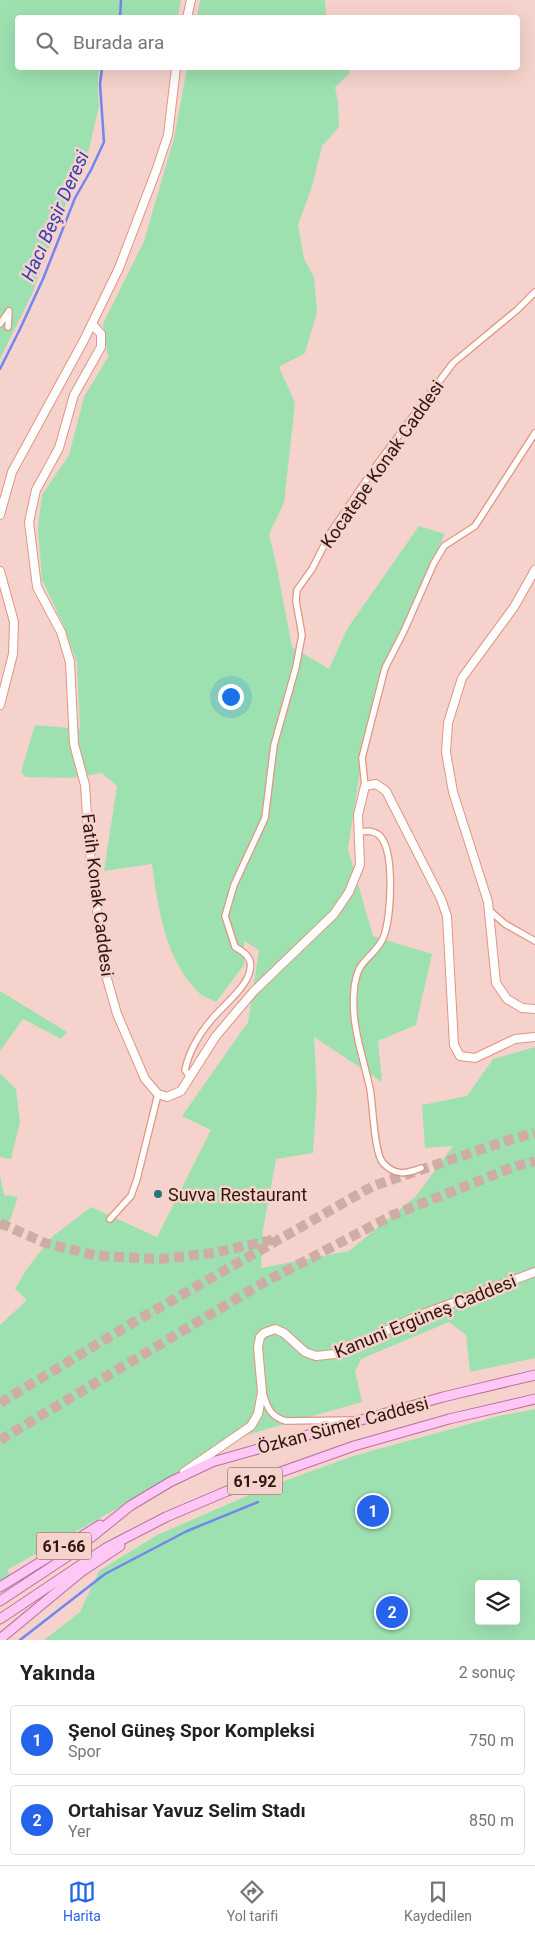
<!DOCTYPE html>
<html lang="tr">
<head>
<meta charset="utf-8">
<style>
  :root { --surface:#fff; --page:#f2f2f2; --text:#222; --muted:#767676; --line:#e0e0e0; --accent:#2563eb }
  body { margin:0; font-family:Roboto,sans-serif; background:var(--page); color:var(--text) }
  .controls { position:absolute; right:15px; bottom:15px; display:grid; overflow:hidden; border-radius:5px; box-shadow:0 5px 20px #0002 }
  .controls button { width:45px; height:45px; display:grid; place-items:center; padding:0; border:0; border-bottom:1px solid var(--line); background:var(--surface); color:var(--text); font:25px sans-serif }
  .you { position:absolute; left:230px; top:696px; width:18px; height:18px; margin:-12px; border:4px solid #fff; border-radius:50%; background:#1a73e8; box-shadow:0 0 0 8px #1a73e833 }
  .badge { display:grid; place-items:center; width:32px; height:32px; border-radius:50%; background:var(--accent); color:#fff; font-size:16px; font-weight:700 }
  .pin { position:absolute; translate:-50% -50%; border:2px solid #fff; box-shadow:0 1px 5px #0006 }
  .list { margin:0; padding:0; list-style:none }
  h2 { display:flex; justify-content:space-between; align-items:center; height:65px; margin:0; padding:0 20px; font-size:21px }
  h2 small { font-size:16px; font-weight:400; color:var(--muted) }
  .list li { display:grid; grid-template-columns:32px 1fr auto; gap:15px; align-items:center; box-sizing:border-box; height:70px; margin:0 10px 10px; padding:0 10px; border:1px solid var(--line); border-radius:5px }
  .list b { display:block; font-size:19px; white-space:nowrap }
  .list p { margin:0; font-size:16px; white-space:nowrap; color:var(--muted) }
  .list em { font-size:16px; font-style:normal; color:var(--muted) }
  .icon { flex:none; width:28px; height:28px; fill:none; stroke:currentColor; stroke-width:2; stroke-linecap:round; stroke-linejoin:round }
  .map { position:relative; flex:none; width:535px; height:1640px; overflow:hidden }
  .search { position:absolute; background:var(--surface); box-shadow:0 5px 20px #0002; left:15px; right:15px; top:15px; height:55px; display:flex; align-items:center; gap:12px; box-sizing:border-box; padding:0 18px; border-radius:5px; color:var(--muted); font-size:19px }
  .sheet { height:225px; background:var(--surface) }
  nav { display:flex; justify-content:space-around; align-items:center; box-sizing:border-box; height:70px; border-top:1px solid var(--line); background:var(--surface); font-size:14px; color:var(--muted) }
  nav a { display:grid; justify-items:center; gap:2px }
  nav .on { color:var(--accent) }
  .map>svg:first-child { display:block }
</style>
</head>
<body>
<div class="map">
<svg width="535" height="1640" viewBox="0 0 535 1640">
  <rect width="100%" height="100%" fill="#f5d3cc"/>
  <g fill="#9ee1b1" fill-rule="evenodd">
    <path d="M0 0H181L178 15 174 17 18 18V68H99L98 85 99 106 84 171 61 214 32 294 0 359Z"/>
    <path d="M200 0H325L326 17H197Z"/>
    <path d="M187 68H349V74L335 87 338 102 339 127 322 146 311 190 298 224 304 259 314 277 317 312 305 353 279 367 295 403 284 503 269 534 276 563 292 647 329 669 347 629 419 526 445 534 385 668 362 758 348 849 373 936 432 954 416 1025 378 1041 382 1082 314 1037 317 1093 313 1153 276 1159 263 1230 261 1268 349 1251 416 1196 453 1146 425 1148 422 1105 467 1096 493 1059 535 1047V1358L470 1372 466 1335 449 1322 361 1359 355 1371 362 1402 218 1443 170 1479 7 1570 15 1583 0 1593V1325L27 1300 15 1289 26 1270 52 1237 91 1207 157 1237 211 1130 182 1116 248 1022 259 950 244 941V965L216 1002C211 999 203 997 199 993 165 960 158 908 152 864L104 871 117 786 102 773 71 778 26 777 21 772 35 725 80 729 77 663 64 626 42 580 38 528 42 495 69 455 84 397 108 357 103 324 144 241 174 138Z"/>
    <path d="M0 991 67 1032 61 1039 23 1019 0 1051Z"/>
    <path d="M0 1073 16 1089 20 1122 11 1159 0 1157Z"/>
    <path d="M0 1175 4 1195 18 1197 10 1220 0 1231Z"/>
    <path d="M535 1409V1640H44L80 1612 99 1571 157 1535 265 1488 353 1456 499 1416ZM479 1584H516V1621H479Z"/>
  </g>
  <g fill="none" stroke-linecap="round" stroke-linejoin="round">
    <g stroke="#7186ee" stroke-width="2.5">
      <path d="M120 18 121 0"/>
      <path d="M0 369 20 329 43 279 75 198 91 170 104 142 100 84 102 68"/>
      <path d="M20 1640 105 1574 187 1531 258 1502"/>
    </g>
    <g stroke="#ceada6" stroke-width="10" stroke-dasharray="10 5" stroke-linecap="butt">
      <path d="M0 1223 45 1243 98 1256 160 1259 213 1253 272 1240"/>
      <path d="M0 1403 134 1322 373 1186 512 1139 535 1133"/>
      <path d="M0 1440 261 1284 393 1215 516 1166 535 1161"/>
    </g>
    <g stroke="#e29482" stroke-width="8">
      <g id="street">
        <path d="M0 324 9 311 8 327"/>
        <path d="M365 786 362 758 385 668 404 631 434 563 444 546 475 526 535 433"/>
        <path d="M359 832C367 831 374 830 380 836 395 852 391 916 384 936 380 948 368 956 361 966 357 972 354 984 354 992 351 1026 363 1056 370 1089 373 1105 374 1153 383 1163 395 1176 406 1174 421 1168"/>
        <path d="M489 910 505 924 535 941"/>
        <path d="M189 1076 185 1070C189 1051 200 1033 212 1019 222 1007 248 986 250 970 253 958 244 952 235 947L225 916 234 885 265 818 274 745 296 667 302 635 296 601 297 590 312 569 331 532 376 466 453 363 517 310 535 292"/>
        <path d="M110 1219 131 1196 137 1179 158 1094"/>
        <path d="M263 1393C267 1408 271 1417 286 1421L352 1420"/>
      </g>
    </g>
    <g stroke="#e29482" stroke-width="10">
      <g id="secondary">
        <path d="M187 18 191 0"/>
        <path d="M92 324 101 334V347L74 395 59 448 36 490 29 522 37 587 61 632 70 662 74 744 85 785 89 845 104 968 117 1014 145 1079 158 1094 167 1097 181 1091 216 1036 254 991 334 914 349 892 360 865 358 815 365 786 376 784 386 791 441 899 447 916 454 1045 460 1056 475 1058 515 1039 535 1037"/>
        <path d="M0 515 12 472 84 340 119 268 156 171 168 135 176 68"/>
        <path d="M535 570 514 607 462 678 448 723 446 752 453 792 488 902 496 983 507 999 522 1008 535 1009"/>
        <path d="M0 571 14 622 13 654 0 705"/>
        <path d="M184 1472 251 1426 258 1414 262 1392 258 1347 260 1337 264 1333 275 1329 284 1333 305 1352 316 1356 335 1354 418 1316 535 1272"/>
      </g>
    </g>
    <g stroke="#b770a1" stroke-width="11">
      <g id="primary">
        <path d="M0 1587 100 1525"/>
        <path d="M0 1601 68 1556 130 1506 170 1482 212 1462 443 1397 535 1375"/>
        <path d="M0 1619 106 1548 166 1517 227 1491 354 1446 449 1419 535 1399"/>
        <path d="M0 1639 81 1572 120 1546"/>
      </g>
    </g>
    <use href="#street" stroke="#fff" stroke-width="5.5"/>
    <use href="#secondary" stroke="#fff" stroke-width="8"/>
    <use href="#primary" stroke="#fec7f5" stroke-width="9"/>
  </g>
  <circle fill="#2a717e" stroke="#f5d3cc" stroke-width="2" cx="158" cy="1194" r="5"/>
  <g text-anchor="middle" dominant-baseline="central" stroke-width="5" stroke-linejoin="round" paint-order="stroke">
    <g fill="#f5d3cc" stroke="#6c4e48" stroke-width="1">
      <rect x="227.5" y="1467.5" width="55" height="27" rx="4"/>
      <rect x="36.5" y="1532.5" width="55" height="27" rx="4"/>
    </g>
    <g font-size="16" font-weight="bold" fill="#32150f">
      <text x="255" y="1481">61-92</text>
      <text x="64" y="1546">61-66</text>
    </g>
    <g font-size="18" fill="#32150f" stroke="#f5d3cc">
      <text transform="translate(382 464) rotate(-55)">Kocatepe Konak Caddesi</text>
      <text transform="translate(98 895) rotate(83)">Fatih Konak Caddesi</text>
      <text transform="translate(425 1316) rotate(-22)">Kanuni Ergüneş Caddesi</text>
      <text transform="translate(343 1425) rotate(-15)">Özkan Sümer Caddesi</text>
    </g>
    <g font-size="18" fill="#32150f" stroke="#f5d3cc" text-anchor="start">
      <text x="168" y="1194">Suvva Restaurant</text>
    </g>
    <g font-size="19" font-style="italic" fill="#363eb7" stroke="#f5d3cc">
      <text transform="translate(55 216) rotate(-66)">Hacı Beşir Deresi</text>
    </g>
  </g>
</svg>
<div class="controls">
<button><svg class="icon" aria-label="layers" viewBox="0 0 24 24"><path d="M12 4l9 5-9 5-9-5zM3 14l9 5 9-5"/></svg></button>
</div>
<div class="you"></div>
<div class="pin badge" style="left:373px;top:1511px">1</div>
<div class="pin badge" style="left:392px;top:1612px">2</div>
<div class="search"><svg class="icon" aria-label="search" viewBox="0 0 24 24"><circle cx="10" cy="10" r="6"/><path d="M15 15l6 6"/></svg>Burada ara</div>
</div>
<section class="sheet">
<h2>Yakında<small>2 sonuç</small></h2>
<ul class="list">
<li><span class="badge">1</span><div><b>Şenol Güneş Spor Kompleksi</b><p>Spor</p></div><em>750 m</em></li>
<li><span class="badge">2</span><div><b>Ortahisar Yavuz Selim Stadı</b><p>Yer</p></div><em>850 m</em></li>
</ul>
</section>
<nav>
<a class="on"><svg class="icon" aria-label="map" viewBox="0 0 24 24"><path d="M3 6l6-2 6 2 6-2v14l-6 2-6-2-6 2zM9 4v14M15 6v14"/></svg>Harita</a>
<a><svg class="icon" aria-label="directions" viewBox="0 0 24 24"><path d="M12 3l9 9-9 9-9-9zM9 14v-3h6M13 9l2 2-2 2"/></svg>Yol tarifi</a>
<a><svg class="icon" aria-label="saved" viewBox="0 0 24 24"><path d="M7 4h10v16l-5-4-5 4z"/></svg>Kaydedilen</a>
</nav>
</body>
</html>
